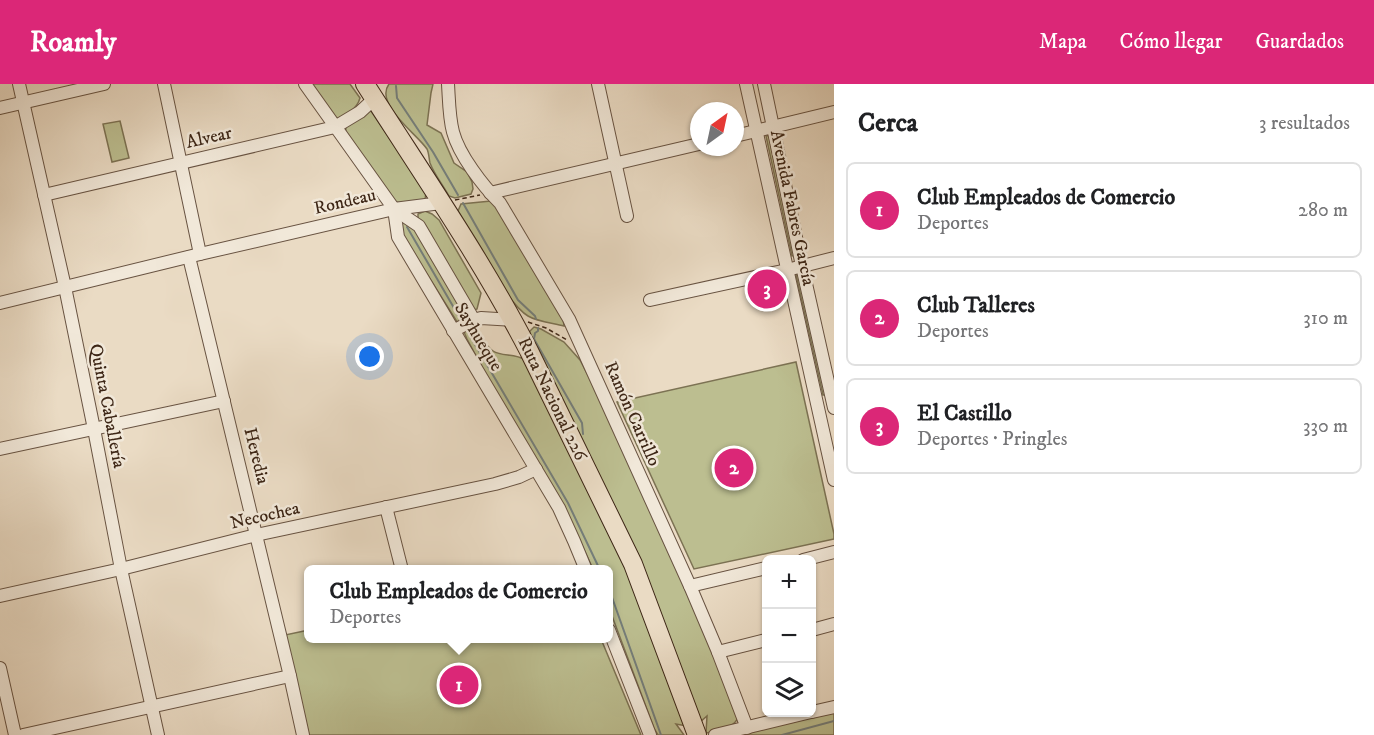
<!DOCTYPE html>
<html lang="es">
<head>
<meta charset="utf-8">
<style>
  :root { --surface:#fff; --page:#f6f6f6; --text:#202124; --muted:#757577; --line:#e0e0e0; --accent:#db2777 }
  body { margin:0; font-family:"IM FELL DW Pica",serif; background:var(--page); color:var(--text) }
  .controls { position:absolute; right:18px; bottom:18px; display:grid; overflow:hidden; border-radius:9px; box-shadow:0 2px 4px #0004 }
  .controls button { width:54px; height:54px; display:grid; place-items:center; padding:0; border:0; border-bottom:2px solid var(--line); background:var(--surface); color:var(--text); font:30px sans-serif }
  .compass { position:absolute; left:690px; top:18px; width:54px; height:54px; border-radius:50%; background:var(--surface); box-shadow:0 2px 4px #0004; rotate:33deg }
  .you { position:absolute; left:370px; top:273px; width:21px; height:21px; margin:-15px; border:4px solid #fff; border-radius:50%; background:#1a73e8; box-shadow:0 0 0 9px #1a73e833 }
  .badge { display:grid; place-items:center; width:39px; height:39px; border-radius:50%; background:var(--accent); color:#fff; font-size:20px; font-weight:700 }
  .pin { position:absolute; translate:-50% -50%; border:3px solid #fff; box-shadow:0 2px 6px #0006 }
  .popup { position:absolute; left:304px; top:481px; width:309px; height:78px; box-sizing:border-box; display:grid; place-content:center; border-radius:9px; background:var(--surface); filter:drop-shadow(0 2px 4px #0005); font-size:20px; white-space:nowrap; color:var(--muted) }
  .popup b { font-size:22px; color:var(--text) }
  .popup::after { content:''; position:absolute; left:50%; top:100%; margin-left:-12px; border:12px solid transparent; border-top-color:var(--surface) }
  .list { margin:0; padding:0; list-style:none }
  h2 { display:flex; justify-content:space-between; align-items:center; height:78px; margin:0; padding:0 24px; font-size:26px }
  h2 small { font-size:20px; font-weight:400; color:var(--muted) }
  .list li { display:grid; grid-template-columns:39px 1fr auto; gap:18px; align-items:center; box-sizing:border-box; height:96px; margin:0 12px 12px; padding:0 12px; border:2px solid var(--line); border-radius:9px }
  .list b { display:block; font-size:22px; white-space:nowrap }
  .list p { margin:0; font-size:20px; white-space:nowrap; color:var(--muted) }
  .list em { font-size:20px; font-style:normal; color:var(--muted) }
  .icon { flex:none; width:33px; height:33px; fill:none; stroke:currentColor; stroke-width:2; stroke-linecap:round; stroke-linejoin:round }
  .map { position:relative; flex:none; width:834px; height:651px; overflow:hidden }
  header { display:flex; align-items:center; gap:36px; box-sizing:border-box; height:84px; padding:0 30px; background:var(--accent); color:#fff }
  header strong { font-size:28px }
  nav { display:flex; gap:33px; margin-inline-start:auto; font-size:21px }
  main { display:flex }
  aside { flex:1; background:var(--surface) }
  .map>svg:first-child { display:block }
</style>
</head>
<body>
<header>
<strong>Roamly</strong>
<nav><a>Mapa</a><a>Cómo llegar</a><a>Guardados</a></nav>
</header>
<main>
<div class="map">
<svg width="834" height="651" viewBox="0 0 834 651">
  <rect width="100%" height="100%" fill="#eadbc4"/>
  <filter id="stains"><feTurbulence type="fractalNoise" baseFrequency=".00333" numOctaves="4"/><feColorMatrix values="0 0 0 0 .2 0 0 0 0 .09 0 0 0 0 .02 0 0 0 .5 -.17"/></filter>
  <radialGradient id="worn" r=".72"><stop offset=".6" stop-color="#630" stop-opacity="0"/><stop offset="1" stop-color="#630" stop-opacity=".3"/></radialGradient>
  <g fill="#bcbe90" stroke="#7c7253" stroke-width="1.5">
    <path d="M308 0H350L360 14C357 25 344 35 332 35Z"/>
    <path d="M389 0H433L431 9 427 41 441 49 454 79 467 88 472 98 473 105 471 110 455 114 449 112C443 101 434 90 430 79 429 75 429 69 427 65 417 50 374 20 389 0Z"/>
    <path d="M365 27H371L426 108 425 116 405 119 392 118 345 53 346 43Z"/>
    <path d="M120 37 129 74 112 78 103 40Z"/>
    <path d="M771 51 798 171 792 172 766 52Z"/>
    <path d="M491 117 499 122 563 234 564 242C553 239 538 238 528 232 505 218 473 153 458 127L461 120Z"/>
    <path d="M425 127 432 130 439 136 481 209 477 225 472 227 418 136V130Z"/>
    <path d="M399 134 415 145 470 234 459 241 403 152Z"/>
    <path d="M801 190 828 310 823 311 796 191Z"/>
    <path d="M534 243 541 245 564 258 580 276 603 320 696 530 739 632C733 646 719 646 706 649L707 632 699 639 529 252 530 247Z"/>
    <path d="M470 244C483 246 483 261 493 267 502 273 515 269 525 276L586 397 632 499 687 642 676 640 684 651H658L654 644 609 524V486L593 485C571 436 544 390 516 344 499 315 483 285 467 255L464 248Z"/>
    <path d="M796 278 834 450V455L694 485 617 318Z"/>
    <path d="M309 546V554L601 555 641 651H309L285 551Z"/>
    <path d="M834 627V651H744L752 648Z"/>
  </g>
  <g fill="none" stroke-linecap="round" stroke-linejoin="round">
    <g stroke="#757e7a" stroke-width="2">
      <path d="M396 2 397 14 433 68 458 111"/>
      <path d="M463 119 518 216 535 232 536 235"/>
      <path d="M407 143 461 236"/>
      <path d="M538 244V247L535 249 534 255 582 339 583 350"/>
      <path d="M466 245 568 419 600 486"/>
      <path d="M609 505 661 651"/>
      <path d="M782 651 834 637"/>
    </g>
    <g stroke="#685342" stroke-width="14">
      <g id="minor">
        <path d="M19 0 65 203 94 345 121 485 158 651"/>
        <path d="M164 0 200 170"/>
        <path d="M305 0 394 125 398 153 559 424 574 457 586 486"/>
        <path d="M448 0C449 15 449 33 453 48 459 71 483 102 500 119L569 235 690 502 718 568 747 644"/>
        <path d="M598 0 627 132"/>
        <path d="M746 0 834 396"/>
        <path d="M764 0 802 182 834 324"/>
        <path d="M0 24 104 0"/>
        <path d="M735 52 834 28"/>
        <path d="M490 109 699 60"/>
        <path d="M44 111 335 43 360 28 374 15"/>
        <path d="M394 125 419 142 474 236"/>
        <path d="M189 173 290 592 303 651"/>
        <path d="M650 216 787 186 834 174"/>
        <path d="M0 219 200 170 394 125 441 119"/>
        <path d="M453 247 474 236 481 234 513 236"/>
        <path d="M0 365 224 317"/>
        <path d="M386 423 402 486"/>
        <path d="M803 476 834 468"/>
        <path d="M690 502 766 484"/>
        <path d="M0 512 121 485 256 451 495 400 519 393 536 385"/>
        <path d="M609 546 650 651"/>
        <path d="M812 546 834 540"/>
        <path d="M718 568 766 556"/>
        <path d="M0 584 15 651"/>
        <path d="M812 628 834 623"/>
        <path d="M23 651 290 592"/>
        <path d="M715 651 811 628"/>
      </g>
    </g>
    <g stroke="#3d2616" stroke-width="20">
      <path id="highway" d="M365 0C421 88 481 174 529 267L633 480 697 651"/>
    </g>
    <g stroke="#3d2616" stroke-width="1.5" stroke-dasharray="4.5 3" stroke-linecap="butt">
      <path d="M455 116 480 111"/>
      <path d="M528 238 546 244 567 256"/>
    </g>
    <use href="#minor" stroke="#f1e8d9" stroke-width="12"/>
    <use href="#highway" stroke="#eadbc4" stroke-width="18"/>
  </g>
  <g text-anchor="middle" dominant-baseline="central" stroke-width="5" stroke-linejoin="round" paint-order="stroke">
    <g font-size="18" fill="#3d2616" stroke="#f1e8d9">
      <text transform="translate(209 54) rotate(-13)">Alvear</text>
      <text transform="translate(345 118) rotate(-13)">Rondeau</text>
      <text transform="translate(792 124) rotate(78)">Avenida Fabres García</text>
      <text transform="translate(478 253) rotate(59)">Sayhueque</text>
      <text transform="translate(552 315) rotate(64)">Ruta Nacional 226</text>
      <text transform="translate(107 322) rotate(79)">Quinta Caballería</text>
      <text transform="translate(632 330) rotate(66)">Ramón Carrillo</text>
      <text transform="translate(256 372) rotate(76)">Heredia</text>
      <text transform="translate(265 432) rotate(-13)">Necochea</text>
    </g>
  </g>
  <rect width="100%" height="100%" filter="url(#stains)"/>
  <rect width="100%" height="100%" fill="url(#worn)"/>
</svg>
<div class="controls">
<button>+</button>
<button>−</button>
<button><svg class="icon" aria-label="layers" viewBox="0 0 24 24"><path d="M12 4l9 5-9 5-9-5zM3 14l9 5 9-5"/></svg></button>
</div>
<svg class="compass" viewBox="-18 -18 36 36"><path d="M0-13l5 13h-10z" fill="#e53935"/><path d="M0 13l5-13h-10z" fill="#757577"/></svg>
<div class="you"></div>
<div class="pin badge" style="left:459px;top:601px">1</div>
<div class="popup"><b>Club Empleados de Comercio</b>Deportes</div>
<div class="pin badge" style="left:734px;top:384px">2</div>
<div class="pin badge" style="left:767px;top:205px">3</div>
</div>
<aside>
<h2>Cerca<small>3 resultados</small></h2>
<ul class="list">
<li><span class="badge">1</span><div><b>Club Empleados de Comercio</b><p>Deportes</p></div><em>280 m</em></li>
<li><span class="badge">2</span><div><b>Club Talleres</b><p>Deportes</p></div><em>310 m</em></li>
<li><span class="badge">3</span><div><b>El Castillo</b><p>Deportes · Pringles</p></div><em>330 m</em></li>
</ul>
</aside>
</main>
</body>
</html>
